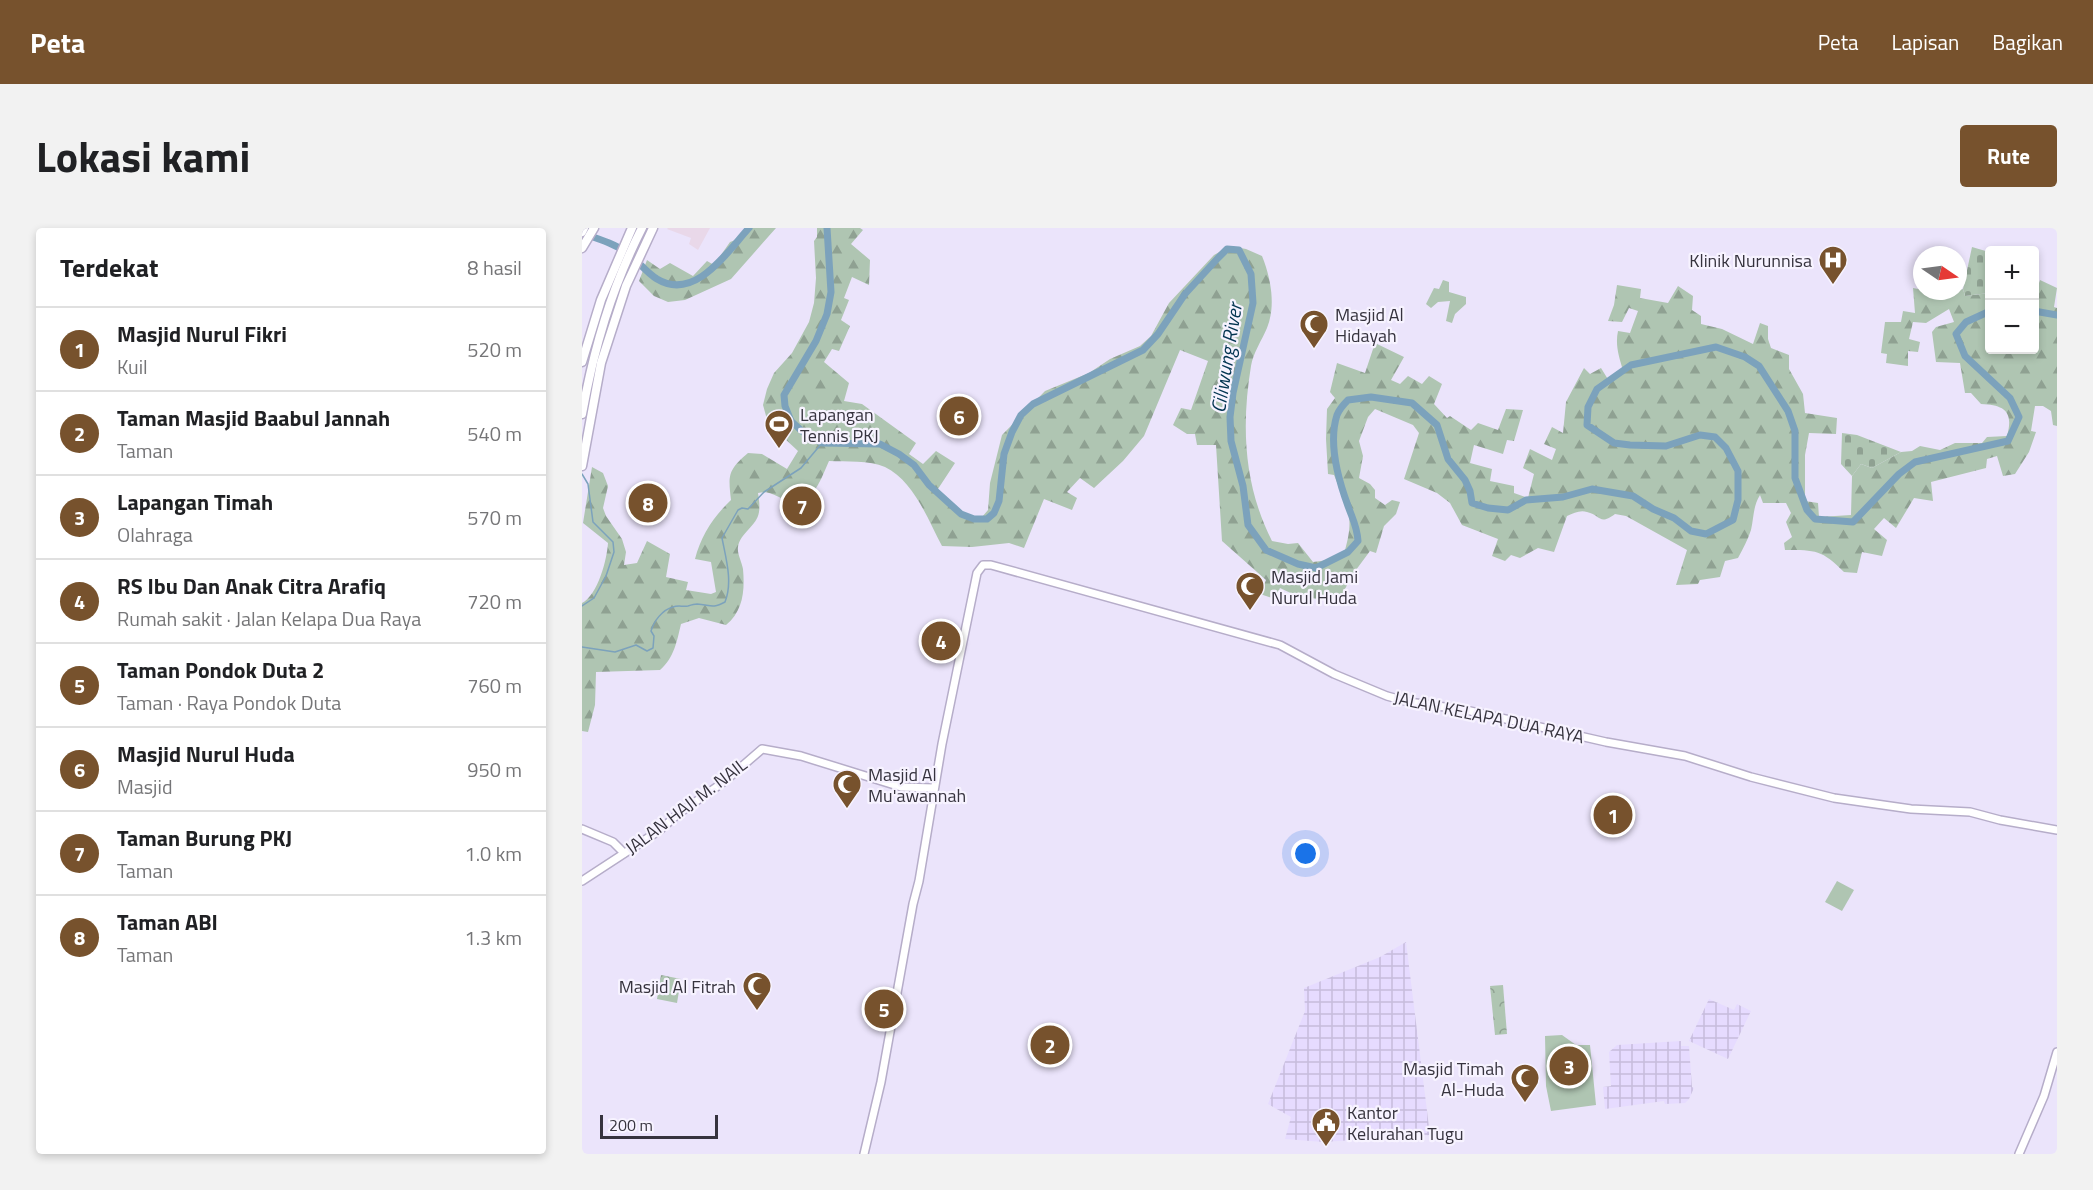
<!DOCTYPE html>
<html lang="id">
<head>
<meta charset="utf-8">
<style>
  :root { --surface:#fff; --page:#f2f2f2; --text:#202124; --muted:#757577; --line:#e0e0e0; --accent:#77522d }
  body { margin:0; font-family:"Titillium Web",sans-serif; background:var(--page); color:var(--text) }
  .controls { position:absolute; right:18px; top:18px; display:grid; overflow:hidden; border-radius:6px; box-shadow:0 3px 9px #0003 }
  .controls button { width:54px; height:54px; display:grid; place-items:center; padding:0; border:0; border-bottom:2px solid var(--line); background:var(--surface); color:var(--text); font:30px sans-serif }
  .compass { position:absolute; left:1331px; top:18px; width:54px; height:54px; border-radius:50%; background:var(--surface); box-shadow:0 3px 9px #0003; rotate:103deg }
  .scale { position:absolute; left:18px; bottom:15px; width:118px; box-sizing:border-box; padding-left:6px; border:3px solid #36333e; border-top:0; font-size:16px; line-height:21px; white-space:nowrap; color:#36333e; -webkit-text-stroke:4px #f7f3ff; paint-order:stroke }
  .you { position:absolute; left:724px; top:626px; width:21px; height:21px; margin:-15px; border:4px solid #fff; border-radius:50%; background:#1a73e8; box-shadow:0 0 0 9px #1a73e833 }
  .badge { display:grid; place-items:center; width:39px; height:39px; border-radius:50%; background:var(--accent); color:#fff; font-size:20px; font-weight:700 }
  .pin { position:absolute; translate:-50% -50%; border:3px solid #fff; box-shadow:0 2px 6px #0006 }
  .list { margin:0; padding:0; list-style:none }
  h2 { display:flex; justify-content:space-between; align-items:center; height:78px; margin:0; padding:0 24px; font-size:26px }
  h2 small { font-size:20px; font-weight:400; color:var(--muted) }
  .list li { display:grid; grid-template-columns:39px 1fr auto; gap:18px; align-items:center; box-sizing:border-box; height:84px; padding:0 24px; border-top:2px solid var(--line) }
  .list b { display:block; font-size:22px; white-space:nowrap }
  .list p { margin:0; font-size:20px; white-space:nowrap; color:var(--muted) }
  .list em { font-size:20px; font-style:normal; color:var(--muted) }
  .map { position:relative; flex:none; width:1475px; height:926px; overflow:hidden; border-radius:6px }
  header { display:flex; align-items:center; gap:36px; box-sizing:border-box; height:84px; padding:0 30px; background:var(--accent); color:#fff }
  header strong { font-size:28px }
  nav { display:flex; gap:33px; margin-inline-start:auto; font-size:21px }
  .intro { display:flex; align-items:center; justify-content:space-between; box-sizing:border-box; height:144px; padding:0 36px }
  h1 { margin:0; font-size:42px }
  .button { padding:15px 27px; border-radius:6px; background:var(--accent); color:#fff; font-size:21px; font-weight:700 }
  main { display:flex; gap:36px; padding:0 36px }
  aside { flex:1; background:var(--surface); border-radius:6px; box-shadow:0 3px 9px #0003 }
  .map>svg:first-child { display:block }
</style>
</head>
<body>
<header>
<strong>Peta</strong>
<nav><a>Peta</a><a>Lapisan</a><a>Bagikan</a></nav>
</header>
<div class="intro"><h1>Lokasi kami</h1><a class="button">Rute</a></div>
<main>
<aside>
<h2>Terdekat<small>8 hasil</small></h2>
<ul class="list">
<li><span class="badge">1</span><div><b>Masjid Nurul Fikri</b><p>Kuil</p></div><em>520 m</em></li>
<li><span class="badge">2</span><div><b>Taman Masjid Baabul Jannah</b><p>Taman</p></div><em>540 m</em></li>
<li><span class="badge">3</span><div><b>Lapangan Timah</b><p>Olahraga</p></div><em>570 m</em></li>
<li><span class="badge">4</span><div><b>RS Ibu Dan Anak Citra Arafiq</b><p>Rumah sakit · Jalan Kelapa Dua Raya</p></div><em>720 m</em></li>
<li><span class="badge">5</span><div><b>Taman Pondok Duta 2</b><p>Taman · Raya Pondok Duta</p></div><em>760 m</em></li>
<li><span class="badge">6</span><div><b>Masjid Nurul Huda</b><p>Masjid</p></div><em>950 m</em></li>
<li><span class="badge">7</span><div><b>Taman Burung PKJ</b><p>Taman</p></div><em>1.0 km</em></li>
<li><span class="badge">8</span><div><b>Taman ABI</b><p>Taman</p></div><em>1.3 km</em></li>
</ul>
</aside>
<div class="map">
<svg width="1475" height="926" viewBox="0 0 1475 926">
  <defs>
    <pattern id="industrial-grid" width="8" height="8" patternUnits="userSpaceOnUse" patternTransform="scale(1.5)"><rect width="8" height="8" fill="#e6dbff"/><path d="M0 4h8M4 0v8" fill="none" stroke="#c6bcdc"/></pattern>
    <pattern id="forest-firs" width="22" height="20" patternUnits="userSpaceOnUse" patternTransform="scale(1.5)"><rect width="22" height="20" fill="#afc5b2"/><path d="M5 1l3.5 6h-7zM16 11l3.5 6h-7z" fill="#8fa192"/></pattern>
    <pattern id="cemetery-stones" width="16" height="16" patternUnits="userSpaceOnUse" patternTransform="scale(1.5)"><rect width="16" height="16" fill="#afc5b2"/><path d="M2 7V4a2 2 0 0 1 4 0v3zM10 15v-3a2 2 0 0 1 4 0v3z" fill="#8fa192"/></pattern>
    <pattern id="park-crowns" width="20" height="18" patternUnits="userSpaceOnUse" patternTransform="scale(1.5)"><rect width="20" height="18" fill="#afc5b2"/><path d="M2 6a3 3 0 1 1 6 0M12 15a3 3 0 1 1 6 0" fill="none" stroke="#8fa192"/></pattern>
  </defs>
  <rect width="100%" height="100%" fill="#ebe4fb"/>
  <path fill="#e9d8e9" d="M86 0H128L116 22 107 16 109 10 85 1Z"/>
  <g fill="url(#industrial-grid)">
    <path d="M824 714 848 907 741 914 703 911 709 889 686 876 723 783 722 760 798 729Z"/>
    <path d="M1127 771 1152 782 1155 776 1169 783 1146 831 1107 813Z"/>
    <path d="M1099 813V818H1107L1110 859 1112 860 1107 871 1103 875 1083 876 1082 873 1023 881 1021 859 1029 858 1027 824 1035 817Z"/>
  </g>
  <g fill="#afc5b2">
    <path d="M861 52 867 54V64L884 69V76L873 86 870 95 864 93 868 73 856 74 849 80 844 76 852 60 857 61Z"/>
    <path d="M1255 653 1272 662 1260 683 1243 674Z"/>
    <path d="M980 807 994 817H1008L1014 877 969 883 964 858 963 808Z"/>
  </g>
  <g fill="url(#forest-firs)">
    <path d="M165 0H194L149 51 103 72 86 74 72 68 57 53 65 32 78 41 88 35 111 48 125 33 132 37 148 14 156 11Z"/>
    <path d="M235 0H278L281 2 269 16 288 32 287 57 270 49 262 70 267 72 259 92 268 98 257 123 250 121 242 134 267 155 262 173 280 176 334 215 327 226 341 236 354 223 373 235 354 264 389 290 400 289 406 282 408 255 420 207 463 163 507 145 528 131 558 118 569 108 587 75 632 27 648 18 664 21 680 28C689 50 694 78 685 100 680 112 671 125 669 138 659 199 662 258 690 313L706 316 716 315 731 334 746 332 763 322C773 287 765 279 752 247L746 246 744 211 745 181 753 170 748 164 755 135 783 145 793 115 822 129 809 152 818 156 826 148 840 156 847 148 860 156 852 176 865 190 868 188 889 202 896 195 916 202 924 181 941 182 932 213 925 212 921 226 892 217 888 235 910 241 908 253 932 258V265L946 270 952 246 941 240 948 221 970 232 974 221 962 216 970 199 981 205 984 174 1002 140 1008 146 1019 140 1027 153 1041 142C1037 129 1033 117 1036 103L1048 105 1056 83 1047 80 1040 94 1026 93 1032 77 1035 57 1059 61 1058 70 1086 75 1096 58 1111 68 1110 82 1119 88V96L1140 101 1171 116 1178 95 1186 98V111L1189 120 1207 127V141L1221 166 1223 185 1255 190 1254 206 1227 205 1223 227V273L1236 275 1237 289 1269 287 1270 248 1279 236 1290 240 1319 224 1330 223 1338 218 1358 222 1373 215H1400L1405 209 1425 208C1432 183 1422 177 1399 176L1389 165H1383L1378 135 1354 134 1350 104 1354 99 1372 94 1367 81 1344 95 1331 94 1327 111 1338 114 1336 124 1326 123V138L1304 135 1305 126 1299 125 1303 94H1319L1321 83 1333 85 1331 60 1362 66 1381 61 1383 68 1407 65 1408 122H1452L1453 67 1458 52 1475 60 1472 79 1475 80V198L1471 197 1469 183 1461 178H1453L1449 203 1454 204 1447 224 1433 246 1421 248 1415 228 1405 231 1404 240 1349 254 1351 273 1332 270 1314 300 1302 290 1292 301 1305 312 1300 328 1280 324 1275 345 1262 344C1240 322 1234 322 1203 322L1202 315 1210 309 1204 294 1209 285 1204 275H1181L1178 267C1171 278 1172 289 1169 302 1166 311 1161 321 1156 330L1143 333 1138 349 1118 352 1116 356 1094 357 1105 322 1044 288 1033 286C1017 298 1019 287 1005 284 998 282 992 285 985 288L972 324 956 320 938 330 929 327 923 333 910 328 916 311 880 297 868 275 855 265 822 251 837 205 831 197 793 181 786 189 777 213 781 228 777 250 788 256 793 262V270L803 277 810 272 818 274 814 286 802 298 794 325 788 323 771 346 756 374 715 368 698 360 693 371 678 366 684 352 640 313 634 217H615L613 206H605L591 197 599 180 609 182 626 133 598 122 562 208 541 233 512 260 498 250 485 264 495 270 490 282 462 271 442 320 427 315 390 319 360 318C346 292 332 253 303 239 287 232 264 234 247 233 237 255 229 284 199 270 190 266 186 263 176 265 177 271 178 278 177 284 175 298 158 305 156 319 155 326 160 334 161 341 163 363 161 383 144 397L117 390 99 396C95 413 92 430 78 442L14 444 13 477 6 504 0 503V375C16 367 25 331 26 315L1 295 10 239 21 245 26 258 21 280 24 288 40 311 44 324 42 337 55 335 65 313 88 326 84 349 106 354 104 362 129 366 134 364 129 334 113 331C119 308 131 289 149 272 146 247 146 242 166 225L180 226 205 241 216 223 186 195 181 177 185 161 192 145 210 125 227 94 232 75 234 50 232 13 235 9Z"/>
  </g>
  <g fill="url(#cemetery-stones)">
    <path d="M1390 19 1407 24V65L1383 68 1381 61Z"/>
    <path d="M1260 205 1275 207 1319 224 1290 240 1279 236 1270 248 1259 236Z"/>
  </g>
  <g fill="url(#park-crowns)">
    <path d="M79 747 99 751 95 775 75 771Z"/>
    <path d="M921 757 925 806 913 807 908 758Z"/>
  </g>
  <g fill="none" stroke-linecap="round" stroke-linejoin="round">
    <g stroke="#7ca2bc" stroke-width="1.5">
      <path d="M0 246 6 256 11 294 31 314 32 324 24 348 12 370 0 378"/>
      <path d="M0 419 33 424 54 417 65 423 71 420 72 408 69 403C72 393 80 382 91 379 96 377 101 379 106 378 109 377 113 376 115 376 129 377 130 381 143 374 151 354 144 331 140 310L156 282 160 280 166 281 182 264 219 240 240 215"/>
    </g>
    <g stroke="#7ca2bc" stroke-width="7">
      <path d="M245 0 249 64 245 86 234 113 202 167 203 178 209 193 221 204 240 215 298 216 317 226 332 237 347 257 379 286 392 291H405L412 285 417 273 422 226 430 204 439 187 451 176 561 122 576 106 603 66 636 30 645 21 657 22 669 46 671 75 651 165 648 189 649 213 661 258 666 297 684 322 716 336 734 340 766 324 776 313C775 298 771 292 766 278 756 251 746 215 755 187 757 182 762 176 766 172L789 169 830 175 855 197 866 231 883 252 888 263 890 275 906 280 926 282 944 272 981 269 1010 261 1051 268 1071 281 1092 290 1109 303 1124 306 1151 292 1156 272V243L1144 220 1133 209 1118 207 1084 218 1048 217 1032 215 1005 197 1006 179 1015 161 1049 137 1134 119 1163 129 1177 138 1206 183 1213 203V250L1225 282 1233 291 1271 294 1317 246 1333 234 1426 213 1437 189 1428 170 1383 128 1374 106 1384 94 1408 83"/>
      <path d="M5 7C20 12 35 17 47 26 57 34 64 44 75 51 113 74 145 24 167 0"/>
      <path d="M1452 83 1475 87"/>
    </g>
    <g stroke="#b6adc9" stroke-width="10">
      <g id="major">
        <path d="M0 601 31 614 42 625"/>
        <path d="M0 653 78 602 96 586 143 553 180 521 219 528 319 559 352 560"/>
        <path d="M282 926 299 854 331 676 337 653 360 516 395 345 401 337H409L698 417 752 446 805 468 827 474 884 482 1024 514 1103 528 1169 549 1252 570 1329 581 1388 584 1418 592 1475 602"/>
        <path d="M1437 926 1462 868 1475 824"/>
      </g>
    </g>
    <g stroke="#b6adc9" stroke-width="11">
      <g id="highway">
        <path d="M0 4 2 0"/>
        <path d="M0 20 12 0"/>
        <path d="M0 134 19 72 50 0"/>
        <path d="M0 186C12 120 29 61 60 0"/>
        <path d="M0 238 19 135 44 58 71 0"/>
      </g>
    </g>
    <use href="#major" stroke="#fff" stroke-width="7"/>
    <use href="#highway" stroke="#fff" stroke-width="8"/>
  </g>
  <defs>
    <g id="hospital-pin" transform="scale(1.5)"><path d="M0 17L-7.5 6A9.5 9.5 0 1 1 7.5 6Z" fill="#77522d" stroke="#f7f3ff"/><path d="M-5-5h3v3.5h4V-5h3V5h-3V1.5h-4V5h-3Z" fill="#fff"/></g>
    <g id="mosque-pin" transform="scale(1.5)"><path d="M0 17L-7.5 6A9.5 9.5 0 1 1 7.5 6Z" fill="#77522d" stroke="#f7f3ff"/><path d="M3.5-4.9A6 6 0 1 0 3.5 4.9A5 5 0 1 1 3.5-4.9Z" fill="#fff"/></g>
    <g id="stadium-pin" transform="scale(1.5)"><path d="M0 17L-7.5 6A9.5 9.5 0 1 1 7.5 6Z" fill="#77522d" stroke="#f7f3ff"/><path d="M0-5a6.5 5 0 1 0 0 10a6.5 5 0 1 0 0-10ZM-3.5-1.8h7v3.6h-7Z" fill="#fff"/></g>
    <g id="civic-pin" transform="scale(1.5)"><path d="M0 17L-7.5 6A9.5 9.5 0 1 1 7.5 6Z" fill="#77522d" stroke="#f7f3ff"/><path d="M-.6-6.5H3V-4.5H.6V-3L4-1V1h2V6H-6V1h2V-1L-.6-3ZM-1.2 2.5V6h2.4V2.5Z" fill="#fff"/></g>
  </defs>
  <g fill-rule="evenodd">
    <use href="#hospital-pin" x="1251" y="32"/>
    <use href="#mosque-pin" x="732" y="96"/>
    <use href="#stadium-pin" x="197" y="196"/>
    <use href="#mosque-pin" x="668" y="358"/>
    <use href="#mosque-pin" x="265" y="556"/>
    <use href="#mosque-pin" x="175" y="758"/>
    <use href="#mosque-pin" x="943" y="850"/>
    <use href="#civic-pin" x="744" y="894"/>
  </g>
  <g text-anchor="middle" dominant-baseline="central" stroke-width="4.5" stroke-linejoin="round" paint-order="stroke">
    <g font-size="18" fill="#36333e" stroke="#f7f3ff" text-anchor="start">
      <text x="1230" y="32" text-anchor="end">Klinik Nurunnisa</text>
      <text x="753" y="86">Masjid Al<tspan x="753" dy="21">Hidayah</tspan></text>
      <text x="218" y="186">Lapangan<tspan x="218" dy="21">Tennis PKJ</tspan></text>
      <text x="689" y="348">Masjid Jami<tspan x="689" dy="21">Nurul Huda</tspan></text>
      <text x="286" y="546">Masjid Al<tspan x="286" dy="21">Mu'awannah</tspan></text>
      <text x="154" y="758" text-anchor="end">Masjid Al Fitrah</text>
      <text x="922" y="840" text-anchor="end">Masjid Timah<tspan x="922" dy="21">Al-Huda</tspan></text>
      <text x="765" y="884">Kantor<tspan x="765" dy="21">Kelurahan Tugu</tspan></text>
    </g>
    <g font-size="18" fill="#36333e" stroke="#f7f3ff">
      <text transform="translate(907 489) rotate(12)">JALAN KELAPA DUA RAYA</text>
      <text transform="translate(104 578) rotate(-37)">JALAN HAJI M. NAIL</text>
    </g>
    <g font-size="20" font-style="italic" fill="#033551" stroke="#f7f3ff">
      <text transform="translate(644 130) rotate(-81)">Ciliwung River</text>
    </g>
  </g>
</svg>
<div class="controls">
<button>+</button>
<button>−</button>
</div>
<svg class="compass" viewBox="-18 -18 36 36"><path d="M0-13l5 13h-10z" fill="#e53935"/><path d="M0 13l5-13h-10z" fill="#757577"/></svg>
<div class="scale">200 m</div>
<div class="you"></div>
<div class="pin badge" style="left:1031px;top:587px">1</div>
<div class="pin badge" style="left:468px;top:817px">2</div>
<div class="pin badge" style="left:987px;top:838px">3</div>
<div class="pin badge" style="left:359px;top:413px">4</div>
<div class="pin badge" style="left:302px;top:781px">5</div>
<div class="pin badge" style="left:377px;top:188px">6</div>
<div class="pin badge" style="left:220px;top:278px">7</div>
<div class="pin badge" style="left:66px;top:275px">8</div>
</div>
</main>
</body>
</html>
